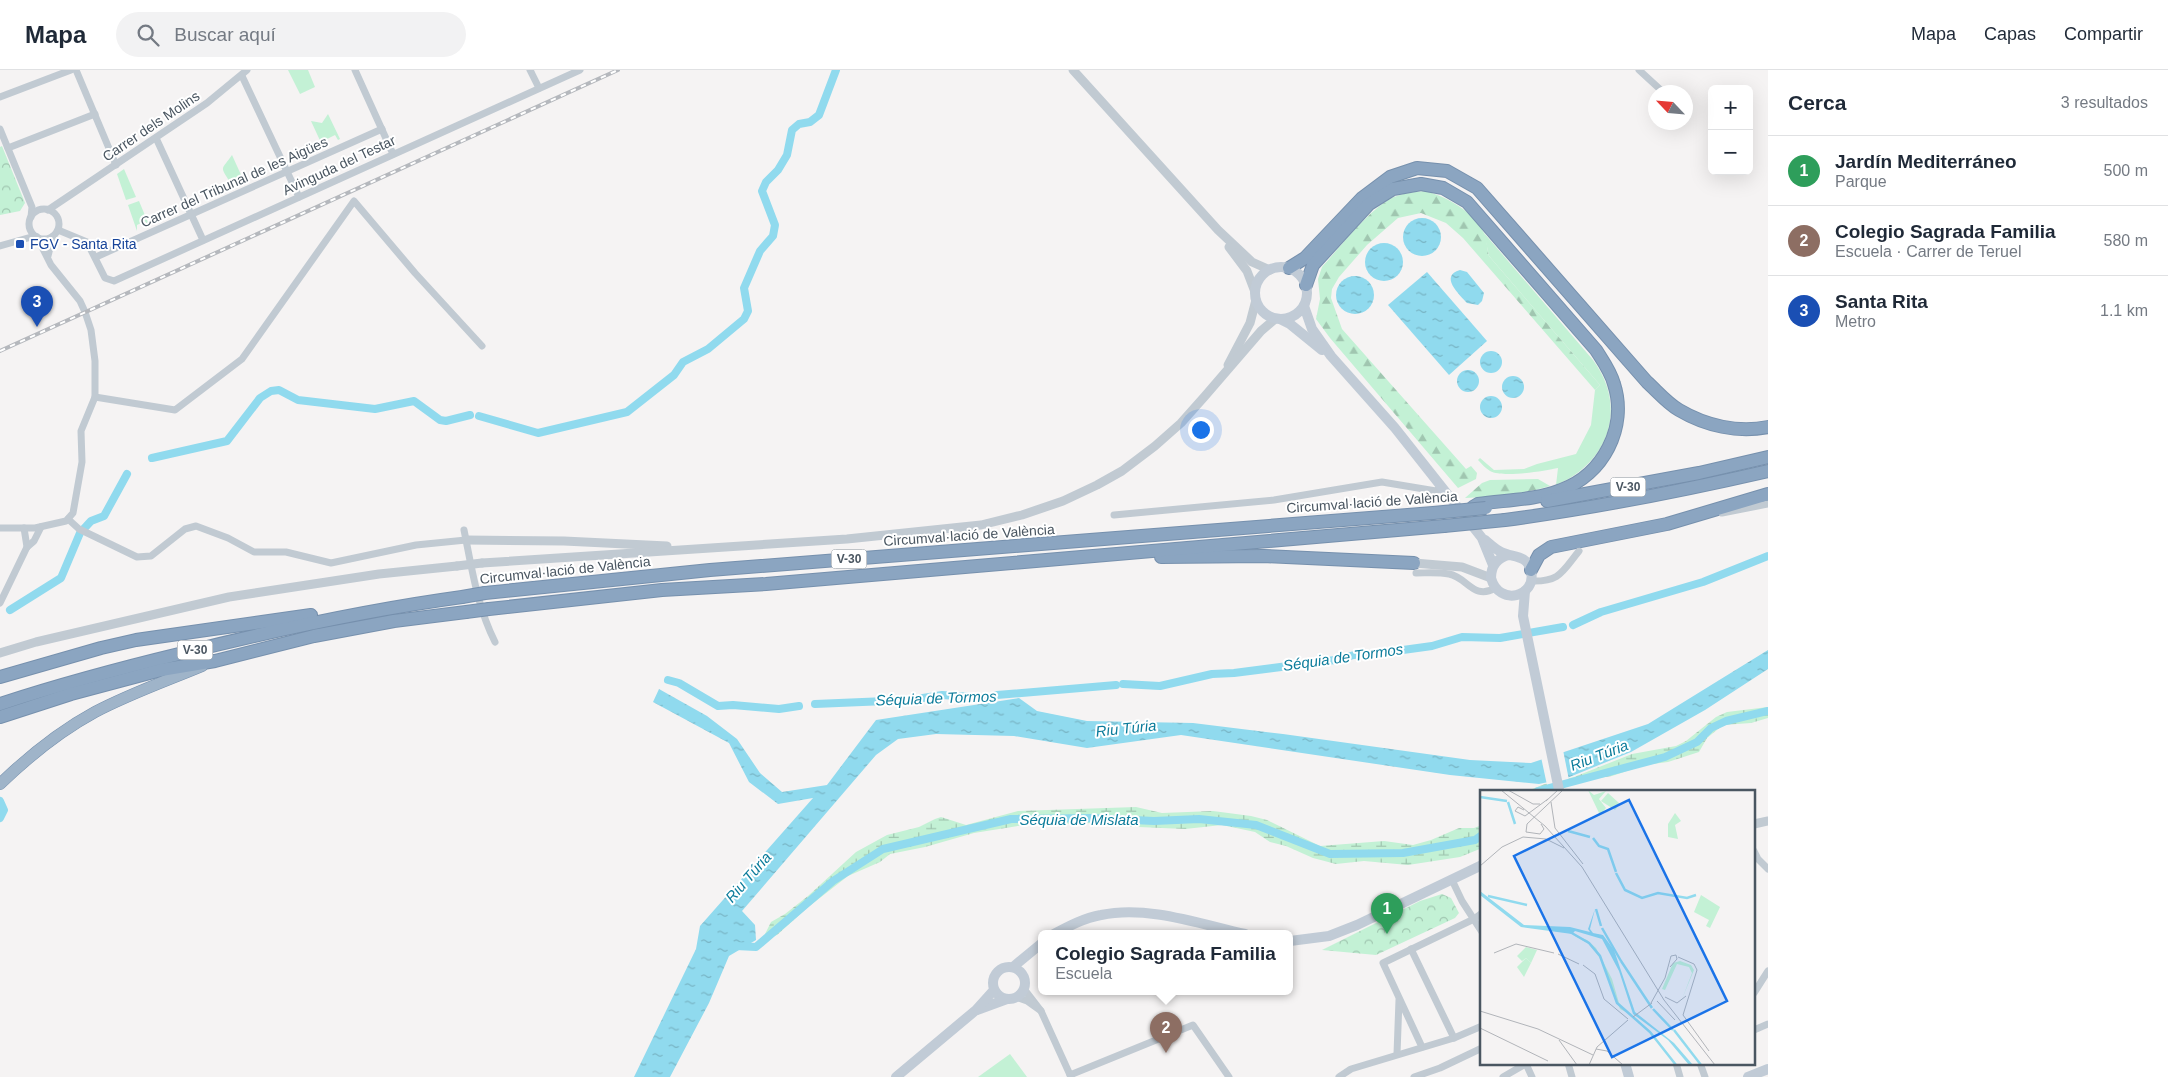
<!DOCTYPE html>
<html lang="es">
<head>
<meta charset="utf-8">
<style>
  :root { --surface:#fff; --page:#f2f2f3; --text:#1f2937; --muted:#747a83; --line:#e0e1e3; --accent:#1a73e8 }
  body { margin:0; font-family:Helvetica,sans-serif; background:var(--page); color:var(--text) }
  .controls { position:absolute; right:15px; top:15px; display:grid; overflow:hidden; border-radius:8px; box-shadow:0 5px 20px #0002 }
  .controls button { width:45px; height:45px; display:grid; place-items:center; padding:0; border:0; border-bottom:1px solid var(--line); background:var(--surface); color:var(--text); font:25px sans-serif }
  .compass { position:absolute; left:1648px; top:15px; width:45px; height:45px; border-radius:50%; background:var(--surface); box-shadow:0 5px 20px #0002; rotate:296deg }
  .you { position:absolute; left:1200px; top:359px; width:18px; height:18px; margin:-12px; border:4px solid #fff; border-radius:50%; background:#1a73e8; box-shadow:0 0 0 8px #1a73e833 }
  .badge { display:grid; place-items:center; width:32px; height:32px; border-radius:50%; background:var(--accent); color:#fff; font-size:16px; font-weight:700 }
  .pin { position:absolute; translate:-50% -41px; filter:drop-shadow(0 1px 2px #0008) }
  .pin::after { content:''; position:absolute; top:26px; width:18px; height:15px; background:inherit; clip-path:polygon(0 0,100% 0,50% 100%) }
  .popup { position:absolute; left:1038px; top:860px; width:255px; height:65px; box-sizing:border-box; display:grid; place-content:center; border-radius:8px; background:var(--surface); filter:drop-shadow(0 1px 4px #0005); font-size:16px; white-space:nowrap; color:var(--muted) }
  .popup b { font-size:19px; color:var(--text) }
  .popup::after { content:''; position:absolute; left:50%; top:100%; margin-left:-10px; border:10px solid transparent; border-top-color:var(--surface) }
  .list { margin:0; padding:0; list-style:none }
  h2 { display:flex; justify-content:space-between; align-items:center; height:65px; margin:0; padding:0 20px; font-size:21px }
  h2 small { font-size:16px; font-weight:400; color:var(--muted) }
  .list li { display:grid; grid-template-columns:32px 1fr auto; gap:15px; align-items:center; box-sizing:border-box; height:70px; padding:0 20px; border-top:1px solid var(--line) }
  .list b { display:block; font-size:19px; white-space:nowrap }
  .list p { margin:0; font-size:16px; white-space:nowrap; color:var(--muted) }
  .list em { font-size:16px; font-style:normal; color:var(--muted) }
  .icon { flex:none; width:28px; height:28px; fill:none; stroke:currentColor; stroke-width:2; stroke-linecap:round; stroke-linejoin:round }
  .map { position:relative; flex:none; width:1768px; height:1007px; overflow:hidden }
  header { display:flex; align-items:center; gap:30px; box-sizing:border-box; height:70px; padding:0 25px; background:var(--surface); border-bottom:1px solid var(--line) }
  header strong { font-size:24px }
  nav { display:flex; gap:28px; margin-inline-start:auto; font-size:18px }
  .search { width:350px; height:45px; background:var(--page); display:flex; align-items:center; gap:12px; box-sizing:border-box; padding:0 18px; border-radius:28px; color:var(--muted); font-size:19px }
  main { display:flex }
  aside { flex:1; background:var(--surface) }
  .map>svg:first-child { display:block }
</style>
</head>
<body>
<header>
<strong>Mapa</strong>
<div class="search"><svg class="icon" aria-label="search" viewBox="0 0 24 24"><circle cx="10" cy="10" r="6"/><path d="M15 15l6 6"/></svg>Buscar aquí</div>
<nav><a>Mapa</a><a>Capas</a><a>Compartir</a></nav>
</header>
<main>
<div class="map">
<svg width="1768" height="1007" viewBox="0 0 1768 1007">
  <defs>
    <pattern id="forest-firs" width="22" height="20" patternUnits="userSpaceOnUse" patternTransform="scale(1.25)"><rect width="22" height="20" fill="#c3f1d5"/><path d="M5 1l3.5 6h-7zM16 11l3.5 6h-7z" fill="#a0c6b0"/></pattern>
    <pattern id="wetland-marsh" width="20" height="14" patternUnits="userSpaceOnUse" patternTransform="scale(1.25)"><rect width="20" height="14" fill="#c3f1d5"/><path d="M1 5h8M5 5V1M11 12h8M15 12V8" fill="none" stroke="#a0c6b0"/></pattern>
    <pattern id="park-crowns" width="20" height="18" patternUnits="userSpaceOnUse" patternTransform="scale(1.25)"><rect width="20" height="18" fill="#c3f1d5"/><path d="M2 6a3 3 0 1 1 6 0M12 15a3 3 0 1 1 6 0" fill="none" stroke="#a0c6b0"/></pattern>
    <pattern id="water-ripples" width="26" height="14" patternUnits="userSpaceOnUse" patternTransform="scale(1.25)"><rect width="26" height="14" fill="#90daee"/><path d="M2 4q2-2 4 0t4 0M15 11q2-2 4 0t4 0" fill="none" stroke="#78b4c4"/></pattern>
  </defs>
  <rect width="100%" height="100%" fill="#f5f3f3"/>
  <g fill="#c3f1d5">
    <path d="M288 0H308L315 17 300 24Z"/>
    <path d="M328 44 340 69 338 70 335 65 327 69 329 74 323 77 311 51 322 53Z"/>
    <path d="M232 85 242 107 230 112C219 95 222 100 232 85Z"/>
    <path d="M124 99 136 127 126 130 117 104Z"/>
    <path d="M139 131 149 155 148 156 145 151 137 155V161L128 135Z"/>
    <path d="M1484 163 1593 290C1628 337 1609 393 1556 415L1558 398C1544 401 1503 408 1490 401 1485 398 1482 394 1478 390L1480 388 1494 400 1524 399 1537 394 1576 384 1591 355 1595 320 1600 315 1489 186Z"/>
    <path d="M1010 984 1027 1007H978Z"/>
  </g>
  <g fill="url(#forest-firs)">
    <path d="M1425 121C1446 126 1474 142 1484 163 1487 169 1487 179 1489 186L1600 315 1595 320 1463 168 1446 153 1421 143 1398 148 1367 175 1339 207 1332 219 1331 228 1342 259 1466 399 1471 396 1477 403 1476 409 1458 418 1330 268 1316 249 1320 229 1318 209 1322 197C1340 177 1371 137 1394 127 1404 123 1414 122 1425 121Z"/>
    <path d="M1538 409 1550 416C1523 424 1493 427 1465 428L1482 413 1490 410Z"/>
  </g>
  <g fill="url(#wetland-marsh)">
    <path d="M1768 637V648L1751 653 1723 655 1707 668 1699 682 1668 692 1645 695 1612 706 1572 712 1546 721H1527L1545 714 1574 707 1632 684 1676 676 1686 671 1716 647 1727 642Z"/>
    <path d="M1136 737 1162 743 1213 741 1251 746 1267 750 1320 776 1384 771 1413 775 1431 770 1459 758H1474L1482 755V778L1460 787 1408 795 1364 791 1336 794 1313 788 1286 776 1270 772 1255 762 1222 755 1185 759 1115 756 1094 753 1024 755 974 763 925 777 890 784 880 792 848 806 807 838 777 865 769 868 765 864 771 852 785 844 808 826 856 782 887 765 919 757 935 749 941 747 966 755 1018 741Z"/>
  </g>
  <g fill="url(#park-crowns)">
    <path d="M2 76 25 133 20 141 0 145V77Z"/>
    <path d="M1442 824 1451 828 1459 843 1455 848 1376 885 1322 880 1420 831Z"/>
  </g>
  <g fill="url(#water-ripples)">
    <circle cx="1422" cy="167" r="19"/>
    <circle cx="1384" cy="192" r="19"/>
    <path d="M1460 200 1467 202 1484 223 1482 231 1478 235 1467 233C1459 224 1439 206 1460 200Z"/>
    <path d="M1427 202 1487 271 1449 305 1388 235Z"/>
    <circle cx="1355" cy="225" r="19"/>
    <circle cx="1491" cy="292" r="11"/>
    <circle cx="1468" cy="311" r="11"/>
    <circle cx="1513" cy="317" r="11"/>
    <circle cx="1491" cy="337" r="11"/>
    <path d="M1768 580V599L1705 640 1631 682 1567 708 1539 714 1450 705 1181 665 1087 678 1014 666 936 664 898 669 876 685 742 841 755 855 756 870 729 886 709 933 670 1007H634L696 879 700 856 813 728 778 734 749 712 729 673 653 632 659 619 707 646 737 669 760 703 782 722 827 715 876 650 1019 628 1037 641 1087 651 1193 653 1283 664 1470 690 1531 693 1648 654Z"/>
  </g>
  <path fill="#f5f3f3" d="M1563 680 1569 710 1547 715 1541 687Z"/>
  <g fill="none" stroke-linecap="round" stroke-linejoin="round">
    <g stroke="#90daee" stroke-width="8">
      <path d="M479 346 538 363 627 342 674 305 683 292 708 279 744 249 748 241 744 218 760 181 773 166 775 155 762 121 766 112 778 100 787 85 792 60 799 54 810 52 819 45 836 0"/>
      <path d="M152 388 227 371 260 328 271 321 279 320 298 330 375 339 414 331 440 350 446 351 470 345"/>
      <path d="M10 540 61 508 80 463 91 451 104 446 127 404"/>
      <path d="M1573 555 1601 542 1703 512 1768 486"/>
      <path d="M668 610 679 613 718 636 733 635 779 639 799 636"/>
      <path d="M1123 614 1160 616 1212 604 1234 603 1335 590 1354 585 1381 583 1432 576 1462 567 1500 568 1563 557"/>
      <path d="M815 634 910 630 942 625 988 628 997 625 1116 615"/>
      <path d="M1538 721 1665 687 1697 672 1711 658 1726 651 1768 641"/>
      <path d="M0 731 4 740 0 748"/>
      <path d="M736 876 756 877 833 811 883 779 1011 749 1092 748 1154 751 1199 749 1256 755 1330 784 1403 783 1475 770 1482 765"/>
    </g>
    <g stroke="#7690ad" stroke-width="12">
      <path id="trunk" d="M0 714C29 686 60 661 95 642 129 624 166 611 202 596"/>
    </g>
    <g stroke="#7690ad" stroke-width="14">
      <g id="motorway">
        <path d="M1289 198 1305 188 1362 128 1390 107 1417 98 1447 101 1477 118 1647 312C1657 321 1667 333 1679 340 1706 356 1738 363 1768 357"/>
        <path d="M1306 215 1313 195 1369 134 1393 119 1421 114 1443 118 1467 132 1596 280C1603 291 1611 302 1614 314 1628 357 1603 405 1561 420 1536 430 1505 430 1478 434L1473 437"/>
        <path d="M1547 431 1699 403 1768 387"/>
        <path d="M1505 450C1594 438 1681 421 1768 401"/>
        <path d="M1161 487 1264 486 1414 493"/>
        <path d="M1531 500 1539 485 1551 477 1667 454 1768 424"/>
        <path d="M485 523 710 500 1433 443"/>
        <path d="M489 539 662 520 766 514 1444 456"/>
        <path d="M0 607 101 578 136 570 311 545"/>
        <path d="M0 634C61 614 121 598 183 583 275 560 367 540 462 527"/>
        <path d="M0 647 71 624 161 600 215 591 314 566 394 551 466 542"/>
      </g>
    </g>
    <g stroke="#c1cad2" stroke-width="7">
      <path d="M76 0 116 95"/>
      <path d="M355 0 393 84"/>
      <path d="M530 0 539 18"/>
      <path d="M1639 0 1663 22"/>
      <path d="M242 6 299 127"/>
      <path d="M0 27 71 0"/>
      <path d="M0 59 32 137 31 147"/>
      <path d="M156 68 203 170"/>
      <path d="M8 78 95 44"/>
      <circle cx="44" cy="154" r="15"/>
      <path d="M48 140 207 33 247 0"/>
      <path d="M58 160 87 172 105 208 114 211 580 0"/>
      <path d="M0 176 35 166"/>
      <path d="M48 186 53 166"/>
      <path d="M96 187 382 59"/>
      <path d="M95 327 175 340 242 289 354 131 415 203 482 276"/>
      <path d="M1722 443 1768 434"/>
      <path d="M1114 445 1274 430 1382 412 1436 421 1442 417"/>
      <path d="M68 449 79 459 137 487 151 486 185 459 196 456 228 468 254 482H286L331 493 416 475 466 470"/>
      <path d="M0 458H35L66 451 73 443 82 392 81 361 95 327V291L91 260 85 242 80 231 51 195 37 167"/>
      <path d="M24 458 27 477"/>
      <path d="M464 460C472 499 477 536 495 572"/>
      <path d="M1416 503C1427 503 1438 502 1449 504 1467 507 1474 531 1495 518"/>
      <path d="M1531 511C1560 512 1562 502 1579 481"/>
      <path d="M0 533 27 477 34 471 41 457"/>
      <path d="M1754 781 1758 789 1768 799"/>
      <path d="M1452 810 1462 831 1482 862"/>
      <path d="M1411 879 1454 968"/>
      <path d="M1754 923 1768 901"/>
      <path d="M1016 927 1027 931 1041 941 1024 919"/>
      <path d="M1041 941 1071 1007"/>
      <path d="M1754 960 1768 954"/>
      <path d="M1422 977 1383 893 1474 849 1482 843"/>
      <path d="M1397 984 1399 930"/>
      <path d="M1568 993 1572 1007"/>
      <path d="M1676 993 1680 1007"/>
      <path d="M1700 993 1705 1007"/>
      <path d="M1526 994 1532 1007"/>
      <path d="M1070 1005 1193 955 1229 1007"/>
      <path d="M1339 1007 1351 999 1454 968 1482 956"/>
      <path d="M1414 1007 1440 998 1482 978"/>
      <path d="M1503 1007 1527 993"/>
    </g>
    <g stroke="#c1cad2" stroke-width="9">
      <path d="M1073 0 1218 160 1252 192 1270 200"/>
      <path d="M1229 177 1247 201 1255 222"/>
      <path d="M1228 295 1250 253 1256 230"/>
      <path d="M466 470 564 471 667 476"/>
      <path d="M482 493 847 469 981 455 1022 445 1063 431 1097 415 1122 401 1155 376 1181 353 1205 326 1261 261 1275 249"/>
      <path d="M1414 493 1462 497 1491 508"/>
      <path d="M0 583 36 572 229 527 379 504 457 496"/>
      <path d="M1754 754 1768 751"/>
    </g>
    <g stroke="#c1cbd6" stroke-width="10">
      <circle cx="1281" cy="223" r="26"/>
      <path d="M1304 236 1312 259 1331 286 1395 358 1482 468 1493 495"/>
      <path d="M1280 249 1290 254 1322 280"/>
      <path d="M1485 470C1490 474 1495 479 1501 482 1513 488 1527 484 1531 501 1537 527 1499 537 1491 508 1491 496 1497 488 1509 485"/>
      <path d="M1525 521 1523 546 1559 720"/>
      <path d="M1054 864C1069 856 1084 848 1101 845 1147 835 1200 854 1245 864"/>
      <path d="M1290 871 1329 866 1357 855 1482 795"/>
      <circle cx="1009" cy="913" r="16"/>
      <path d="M1013 897 1042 873"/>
      <path d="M977 940 1007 929"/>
      <path d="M1625 993 1629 1007"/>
      <path d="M896 1007 976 940 994 920"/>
      <path d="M1748 1007 1768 999"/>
    </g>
    <use href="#trunk" stroke="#9fb4c9" stroke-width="11"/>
    <use href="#motorway" stroke="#8ba5c1" stroke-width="12"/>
    <g stroke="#b5b8bd" stroke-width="4">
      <path id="rail" d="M0 281 618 0"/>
    </g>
    <use href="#rail" stroke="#fff" stroke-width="2" stroke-dasharray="5.5" stroke-linecap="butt"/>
    <g stroke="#7690ad" stroke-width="14" stroke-linecap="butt">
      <g id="motorway-bridge">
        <path d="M1433 443 1486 438"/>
        <path d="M1444 456 1505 450"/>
        <path d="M462 527 485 523"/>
        <path d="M466 542 489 539"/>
      </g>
    </g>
    <path stroke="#c1cad2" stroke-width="9" d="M457 496 482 493"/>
    <use href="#motorway-bridge" stroke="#8ba5c1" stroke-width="12"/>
  </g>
  <rect fill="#1a4fb4" stroke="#fff" stroke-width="2" x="15" y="169" width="10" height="10" rx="2.5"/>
  <g text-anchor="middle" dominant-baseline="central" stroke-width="4" stroke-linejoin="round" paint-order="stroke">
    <g fill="#fff" stroke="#808990" stroke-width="1">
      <rect x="1610.5" y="407.5" width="35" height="19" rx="4"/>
      <rect x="831.5" y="479.5" width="35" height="19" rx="4"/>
      <rect x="177.5" y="570.5" width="35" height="19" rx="4"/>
    </g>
    <g font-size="12" font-weight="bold" fill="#4a5661">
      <text x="1628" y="417">V-30</text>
      <text x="849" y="489">V-30</text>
      <text x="195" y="580">V-30</text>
    </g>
    <g font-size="14" fill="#4a5661" stroke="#fff">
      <text transform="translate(151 56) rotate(-34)">Carrer dels Molins</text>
      <text transform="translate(339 95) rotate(-25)">Avinguda del Testar</text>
      <text transform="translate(234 112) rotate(-24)">Carrer del Tribunal de les Aigües</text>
      <text transform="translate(1372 432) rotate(-4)">Circumval·lació de València</text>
      <text transform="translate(969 465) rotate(-4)">Circumval·lació de València</text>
      <text transform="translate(565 500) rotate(-6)">Circumval·lació de València</text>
    </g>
    <g font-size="14" fill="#164399" stroke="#fff" text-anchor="start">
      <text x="30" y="174">FGV - Santa Rita</text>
    </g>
    <g font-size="15" font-style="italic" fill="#0c7c9b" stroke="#fff">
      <text transform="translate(1343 587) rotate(-8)">Séquia de Tormos</text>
      <text transform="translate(936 628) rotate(-2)">Séquia de Tormos</text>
      <text transform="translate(1126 658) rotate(-6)">Riu Túria</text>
      <text transform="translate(1599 685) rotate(-21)">Riu Túria</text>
      <text x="1079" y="749">Séquia de Mislata</text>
      <text transform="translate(748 807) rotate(-49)">Riu Túria</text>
    </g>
  </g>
  <g transform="translate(1480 720)">
    <rect width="275" height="275" fill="#f5f3f3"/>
    <path d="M221 105 240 117 230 138 226 136 229 130 214 122Z" fill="#c3f1d5"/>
    <path d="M200 171 211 175 214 180 202 209 212 183 209 177 197 174 185 200 182 199 193 173Z" fill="#c3f1d5"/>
    <path d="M93 145 107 150 116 158 132 189 139 213 171 242 197 275 170 242 152 225 140 219 120 168 109 154Z" fill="#c3f1d5"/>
    <path d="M108 0 114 5 126 1 119 9 126 18 120 25ZM128 3 140 14 135 20 121 11ZM195 23 201 31 195 35 198 49 188 47V34ZM46 157 57 160 51 173 46 168 42 171 37 166Z" fill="#c3f1d5"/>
    <path d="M46 168 51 173 44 187 37 177Z" fill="#c3f1d5"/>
    <path d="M0 101 44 135 90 137 110 142 108 139 115 119 110 139 113 143 123 145 134 160 155 222 194 253 213 275H209L188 250 153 224 139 181 122 149 95 141 92 144 41 137 0 105Z" fill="#90daee"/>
    <path fill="none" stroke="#90daee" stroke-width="2.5" d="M0 7 27 11M28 12 35 34M88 41 110 47M113 48 119 56 128 59 136 82M136 83 145 100 162 108 178 103 207 108 216 105M8 106 47 115M116 119 121 136M122 138 141 171M90 142 109 153 120 166 137 213 170 242 196 275M141 171 172 218M173 219 193 240M194 240 221 275"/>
    <path fill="none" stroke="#b1b4b9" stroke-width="1" d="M21 0 65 36 102 77 184 210 235 275M28 0 53 14H60M66 11 78 0M71 12 75 38 103 74M44 20 38 17 35 21 45 26 68 9M61 34 64 39 60 44 46 42 47 34 83 0M0 76 22 57 43 47 66 49 84 58M14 163 36 154 74 163M78 164 99 174M198 167 214 174 217 180 203 225 229 261M103 175 115 184 124 209 148 229M185 207 197 213 206 206M177 211 195 230M171 213 185 188 191 166 196 165 197 169 190 177M0 221 58 239 113 265M153 227 172 213M0 238 68 271M79 250 97 275M116 259 127 261 143 275M109 275 117 257 148 230"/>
    <path fill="#1a73e8" fill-opacity="0.15" stroke="#1a73e8" stroke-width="2.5" d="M149 10 247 211 132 267 34 66Z"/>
    <rect width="275" height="275" fill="none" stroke="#4a5661" stroke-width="2.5"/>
  </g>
</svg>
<div class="controls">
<button>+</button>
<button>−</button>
</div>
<svg class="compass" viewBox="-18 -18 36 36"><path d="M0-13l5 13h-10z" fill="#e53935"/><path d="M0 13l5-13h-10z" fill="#747a83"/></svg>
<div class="you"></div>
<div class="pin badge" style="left:1387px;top:864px;background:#2e9e5b">1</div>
<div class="pin badge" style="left:1166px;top:983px;background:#8d6e63">2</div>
<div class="popup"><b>Colegio Sagrada Familia</b>Escuela</div>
<div class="pin badge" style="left:37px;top:257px;background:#1a4fb4">3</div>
</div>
<aside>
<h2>Cerca<small>3 resultados</small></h2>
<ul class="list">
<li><span class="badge" style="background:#2e9e5b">1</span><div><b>Jardín Mediterráneo</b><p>Parque</p></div><em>500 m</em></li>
<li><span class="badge" style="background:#8d6e63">2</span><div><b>Colegio Sagrada Familia</b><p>Escuela · Carrer de Teruel</p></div><em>580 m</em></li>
<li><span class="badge" style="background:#1a4fb4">3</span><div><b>Santa Rita</b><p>Metro</p></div><em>1.1 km</em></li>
</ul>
</aside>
</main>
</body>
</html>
